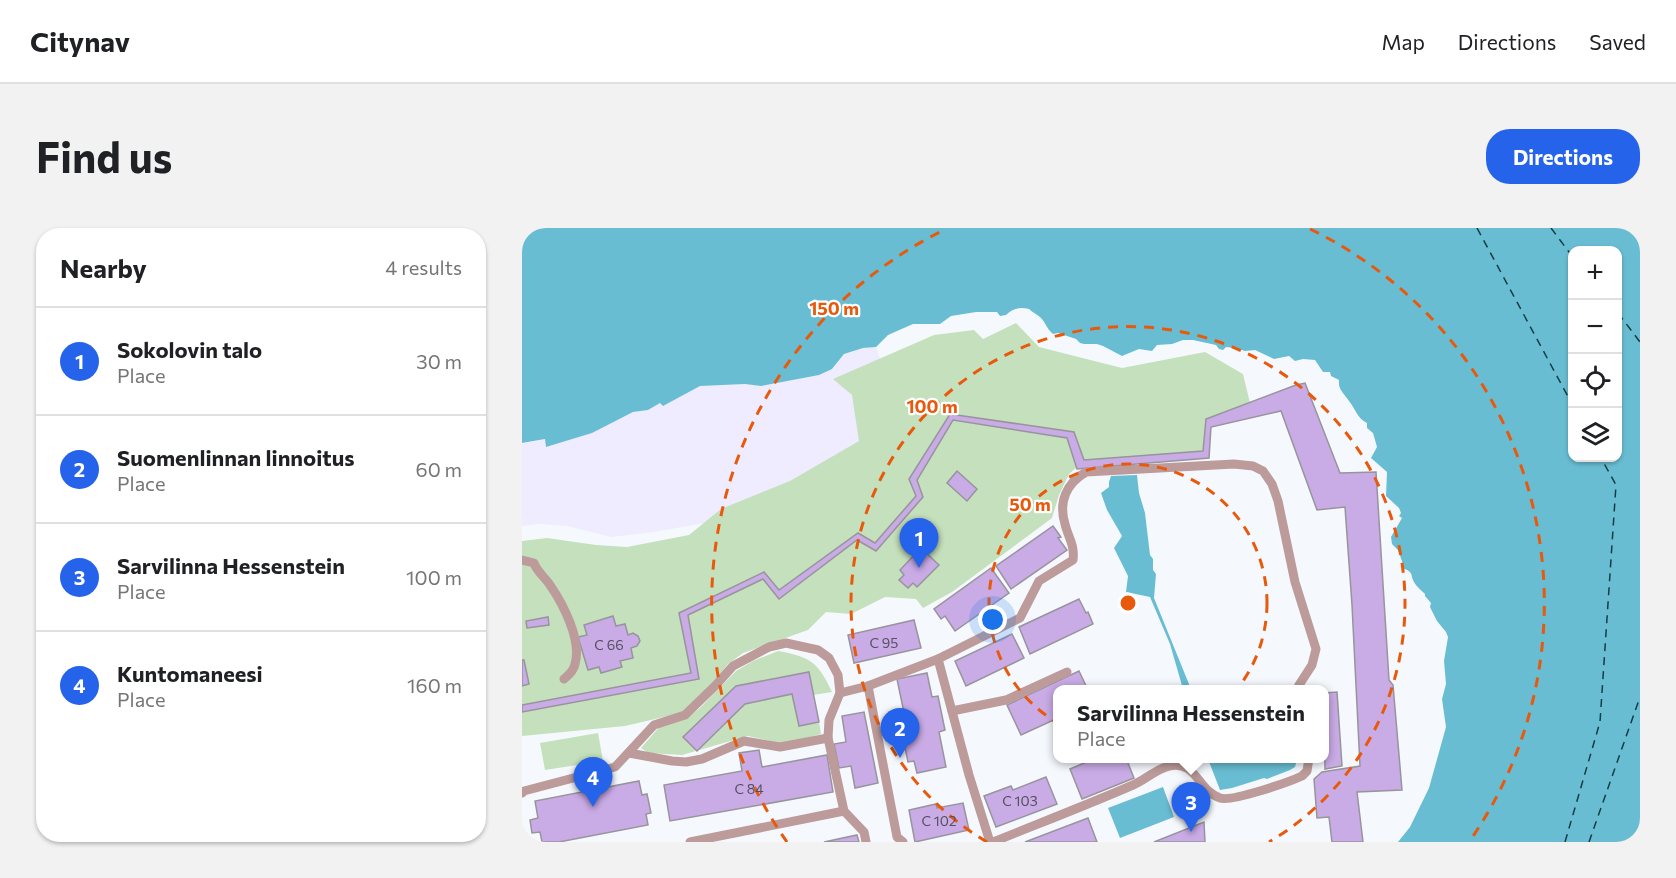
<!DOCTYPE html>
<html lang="en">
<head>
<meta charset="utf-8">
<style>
  :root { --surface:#fff; --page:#f2f2f2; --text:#202124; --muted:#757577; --line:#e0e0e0; --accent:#2563eb }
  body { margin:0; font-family:Commissioner,sans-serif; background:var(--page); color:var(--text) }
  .controls { position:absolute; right:18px; top:18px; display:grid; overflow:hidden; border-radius:12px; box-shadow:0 2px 4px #0004 }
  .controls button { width:54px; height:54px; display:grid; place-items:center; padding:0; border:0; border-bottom:2px solid var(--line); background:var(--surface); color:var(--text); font:30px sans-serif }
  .you { position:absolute; left:471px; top:392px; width:21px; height:21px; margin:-15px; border:4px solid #fff; border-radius:50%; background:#1a73e8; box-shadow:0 0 0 9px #1a73e833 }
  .badge { display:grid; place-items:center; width:39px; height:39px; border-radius:50%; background:var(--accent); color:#fff; font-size:20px; font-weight:700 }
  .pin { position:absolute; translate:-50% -50px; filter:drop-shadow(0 2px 3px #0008) }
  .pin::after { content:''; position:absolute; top:32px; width:21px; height:18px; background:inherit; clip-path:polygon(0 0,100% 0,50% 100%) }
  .popup { position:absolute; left:531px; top:457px; width:276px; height:78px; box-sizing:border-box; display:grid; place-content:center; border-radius:12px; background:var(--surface); filter:drop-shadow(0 2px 4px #0005); font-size:20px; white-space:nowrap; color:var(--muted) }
  .popup b { font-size:22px; color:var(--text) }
  .popup::after { content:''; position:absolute; left:50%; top:100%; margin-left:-12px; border:12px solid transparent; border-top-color:var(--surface) }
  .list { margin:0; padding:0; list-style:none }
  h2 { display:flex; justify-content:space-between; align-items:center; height:78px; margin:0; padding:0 24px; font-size:26px }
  h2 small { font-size:20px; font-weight:400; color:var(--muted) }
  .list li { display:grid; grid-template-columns:39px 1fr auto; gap:18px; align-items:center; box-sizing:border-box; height:108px; padding:0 24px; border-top:2px solid var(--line) }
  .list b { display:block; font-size:22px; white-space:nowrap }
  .list p { margin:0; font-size:20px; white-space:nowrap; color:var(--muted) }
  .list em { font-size:20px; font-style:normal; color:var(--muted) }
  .icon { flex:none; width:33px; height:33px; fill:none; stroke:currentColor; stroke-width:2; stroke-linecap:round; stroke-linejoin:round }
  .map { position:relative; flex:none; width:1118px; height:614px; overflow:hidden; border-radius:24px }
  header { display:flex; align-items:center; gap:36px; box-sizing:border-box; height:84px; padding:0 30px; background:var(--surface); border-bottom:2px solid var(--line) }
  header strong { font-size:28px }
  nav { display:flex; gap:33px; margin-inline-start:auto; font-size:21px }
  .intro { display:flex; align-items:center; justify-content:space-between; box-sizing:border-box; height:144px; padding:0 36px }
  h1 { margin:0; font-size:42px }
  .button { padding:15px 27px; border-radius:24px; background:var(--accent); color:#fff; font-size:21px; font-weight:700 }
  main { display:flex; gap:36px; padding:0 36px }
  aside { flex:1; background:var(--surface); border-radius:24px; box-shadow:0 2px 4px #0004 }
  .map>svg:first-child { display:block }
</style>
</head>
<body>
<header>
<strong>Citynav</strong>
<nav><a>Map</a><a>Directions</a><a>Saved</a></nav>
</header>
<div class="intro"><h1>Find us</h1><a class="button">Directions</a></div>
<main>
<aside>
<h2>Nearby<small>4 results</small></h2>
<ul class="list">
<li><span class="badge">1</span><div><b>Sokolovin talo</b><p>Place</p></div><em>30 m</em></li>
<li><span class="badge">2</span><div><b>Suomenlinnan linnoitus</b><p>Place</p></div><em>60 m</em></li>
<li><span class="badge">3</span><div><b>Sarvilinna Hessenstein</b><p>Place</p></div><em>100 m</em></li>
<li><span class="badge">4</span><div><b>Kuntomaneesi</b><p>Place</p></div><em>160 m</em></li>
</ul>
</aside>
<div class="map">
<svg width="1118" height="614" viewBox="0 0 1118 614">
  <rect width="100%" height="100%" fill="#f5f9fe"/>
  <path fill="#eeecfe" d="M354 119 391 225 279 278 132 304 89 309 45 298 17 296 0 298V216L23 211 24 219 70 205 111 184 126 182 138 175 141 178 178 158 223 156 239 158 311 141 322 126 341 120Z"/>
  <g fill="#c5e0bc">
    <path d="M494 95 517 119 600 140 683 124 721 146 728 175 684 191 681 223 562 233 547 246 537 267 530 290 430 364 401 380 394 371 363 369 329 386 304 384 286 402 221 425 206 436 190 456 159 485 103 498 0 508V313L25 310 74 317 105 319 167 307 199 281 268 253 337 213 330 167 311 151 412 107 452 102 461 111Z"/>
    <path d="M256 423C289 429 296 434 310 464L291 467 287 444 214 458 161 509 175 523 223 476 270 466 277 498 297 494 299 506 273 513 257 515 226 508 160 527 126 525 119 520 139 497 165 490 178 480 214 443 231 433Z"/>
    <path d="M76 505 81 533 23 542 18 515Z"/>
  </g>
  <g fill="#69bdd3" fill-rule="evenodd">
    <path d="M0 0H1118V614H876L888 599 907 560 924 499 920 471 924 456 922 433 926 409 924 404 915 393 908 379 909 375 903 368V366C900 363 894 358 892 354 888 346 892 344 880 340L881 336 876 322 870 316 869 309 880 290 877 288 879 285 877 280 864 268 865 244 849 230 855 219 851 205 845 200V195C835 190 834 182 827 173 822 165 816 162 817 152L809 148 808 144H801L793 132 781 131 773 133 767 128 752 131 733 122 723 123 714 120 704 119 701 122 697 121 694 117 671 112H661L650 116 635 117 630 123 617 121 600 128 581 118 575 116H562L558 115 554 111 536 105 531 106C524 100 524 95 519 90 515 86 511 85 507 81 498 79 491 80 484 87L478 88 475 84H454L429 88 418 96H391L366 107 354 119 341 120 322 126 310 141 297 147 239 158 223 156 178 158 141 178 138 175 126 182 111 184 70 205 24 219 23 211 0 215ZM1096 22V230H1050V22Z"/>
    <path d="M615 247 617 265 623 285 628 327 631 331V342L634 346 632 370 669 461H661L648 416 628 369 604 364 606 348 592 320 600 308 585 282 579 265 587 259V254L589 248Z"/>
    <path d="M686 531V530L775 531 773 539 768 542 745 551 742 550 710 560 698 562Z"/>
    <path d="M641 559 652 589 598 610 586 580Z"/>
  </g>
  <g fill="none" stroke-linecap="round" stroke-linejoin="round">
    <g stroke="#143c45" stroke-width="1.5" stroke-dasharray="8 6" stroke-linecap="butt">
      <path d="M955 0 1050 176"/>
      <path d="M1029 0 1050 28"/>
      <path d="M1096 85 1118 114"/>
      <path d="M1043 614 1078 494 1094 257 1079 230"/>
      <path d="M1067 614 1118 469"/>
    </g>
  </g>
  <g fill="#c9abe6" stroke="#98949c" stroke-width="1.5">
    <path d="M783 155 818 245 854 244 867 452 871 457 880 562 835 564 841 614H810L807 589 795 590 792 551 800 544 838 538 830 377 823 279 795 282 759 183 689 199 687 230 555 241 545 210 431 192 395 252 401 269 354 323 335 312 257 371 241 351 166 387 177 451 0 484V477L169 445 157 385 242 344 257 362 336 305 353 315 394 268 387 251 428 186 552 204 562 232 681 223 684 191 774 157Z"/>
    <path d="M435 243 455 261 445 273 425 255Z"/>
    <path d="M531 298 539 309 536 310 545 322 489 361 474 338Z"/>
    <path d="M399 320 417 337 395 359 391 355 386 360 377 352 382 347 378 342Z"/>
    <path d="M469 340 487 365 433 403 423 388 419 391 412 381Z"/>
    <path d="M557 371 564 385 566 384 571 396 508 426 497 399Z"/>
    <path d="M91 388 94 398 103 396 106 407 111 405 116 408 118 413 115 418 109 420 111 430 98 433 100 439 79 445 77 439 66 442 56 409 65 407 62 397Z"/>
    <path d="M26 389 27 397 5 400 4 393Z"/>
    <path d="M392 392 399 420 332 435 326 407Z"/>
    <path d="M490 406 502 430 444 458 433 433Z"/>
    <path d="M0 432H2L7 456 0 458Z"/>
    <path d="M557 443 566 462H536V490L499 507 485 477Z"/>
    <path d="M287 444 297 494 277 498 270 466 223 476 175 523 161 509 214 458Z"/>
    <path d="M405 445 410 469 416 468 423 502 417 504 424 539 395 545 392 533 386 534 380 505 386 504 375 451Z"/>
    <path d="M815 464 820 538 803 541 802 465Z"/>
    <path d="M342 484 356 555 333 560 329 538 317 540 312 516 324 514 320 488Z"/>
    <path d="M237 522 240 539 305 527 311 564 148 593 142 557 220 543 217 525Z"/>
    <path d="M574 530 575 533 581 530H604L612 550 560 571 548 541Z"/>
    <path d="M524 549 535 576 474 599 462 568 489 558 491 562Z"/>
    <path d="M117 553 120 567 125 566 129 585 124 586 126 597 37 614H20L18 604 10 605 8 592 16 590 13 573Z"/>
    <path d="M441 575 447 602 393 614 387 582 414 576 415 580Z"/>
    <path d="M566 590 575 614H503Z"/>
    <path d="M682 594 683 614H632Z"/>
    <path d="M335 607 337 614H302Z"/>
  </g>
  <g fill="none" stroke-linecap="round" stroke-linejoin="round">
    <g stroke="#bc9b9a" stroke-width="9">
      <path d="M0 332 12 335C15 344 23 349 28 357 41 376 60 412 53 436 52 442 47 447 42 451"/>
      <path d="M416 431 447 547 468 614"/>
      <path d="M346 458 375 609 381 614"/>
      <path d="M318 465 346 458 416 431 498 390 517 353 551 332C553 317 546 309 543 296 536 273 545 255 564 244L712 236 731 238 741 243 750 256 756 273 773 354 794 421 790 437 777 457 775 462"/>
      <path d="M430 483 484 472 545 444"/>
      <path d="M107 525 150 533 164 534 180 531 222 513 258 519 306 510"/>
      <path d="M0 565 2 563 93 539 132 497 163 487 194 457 211 438 247 419 264 415 296 422 307 430 316 447 318 465 307 492 306 510 322 583 342 604 344 614"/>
      <path d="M168 614 322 583"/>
      <path d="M471 614C518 595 565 577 611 557 623 552 634 541 647 538 675 532 675 562 698 570 710 574 767 554 780 548L785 543 787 530"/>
    </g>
  </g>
  <g fill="none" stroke="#e8590c" stroke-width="3" stroke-dasharray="10 8">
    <circle cx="606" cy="375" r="139"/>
    <path d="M465 614A277 277 0 1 1 747 614"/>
    <path d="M265 614A416 416 0 0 1 424 1M788 1A416 416 0 0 1 947 614"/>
  </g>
  <g text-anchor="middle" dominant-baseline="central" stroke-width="4.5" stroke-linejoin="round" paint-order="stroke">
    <g font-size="14" fill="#544f60">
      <text x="362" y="414">C 95</text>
      <text x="87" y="416">C 66</text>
      <text x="227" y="560">C 84</text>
      <text x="498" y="572">C 103</text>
      <text x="417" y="592">C 102</text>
    </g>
  </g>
  <circle cx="606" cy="375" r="9" fill="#e8590c" stroke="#fff" stroke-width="3"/>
  <g font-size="18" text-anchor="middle" font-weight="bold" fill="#e8590c" stroke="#fff" stroke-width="4.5" stroke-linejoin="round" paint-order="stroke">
    <text x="312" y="87">150 m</text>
    <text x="410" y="185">100 m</text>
    <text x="508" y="283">50 m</text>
  </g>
</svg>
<div class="controls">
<button>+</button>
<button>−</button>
<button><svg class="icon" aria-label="locate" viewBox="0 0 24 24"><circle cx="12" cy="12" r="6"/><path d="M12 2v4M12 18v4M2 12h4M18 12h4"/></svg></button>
<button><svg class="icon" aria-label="layers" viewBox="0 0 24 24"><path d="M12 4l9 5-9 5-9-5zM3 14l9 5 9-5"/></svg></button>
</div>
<div class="you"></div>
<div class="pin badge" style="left:397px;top:340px">1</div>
<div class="pin badge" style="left:378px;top:530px">2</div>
<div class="pin badge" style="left:669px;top:604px">3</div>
<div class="popup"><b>Sarvilinna Hessenstein</b>Place</div>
<div class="pin badge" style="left:71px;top:579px">4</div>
</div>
</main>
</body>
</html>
